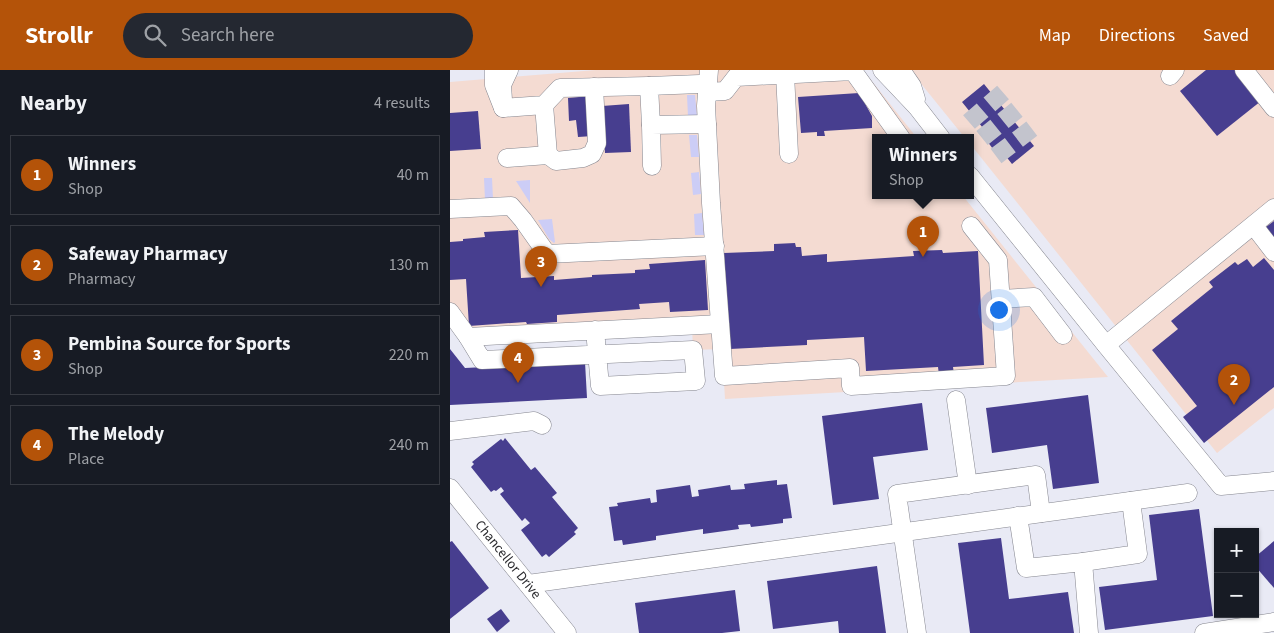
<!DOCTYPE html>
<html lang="en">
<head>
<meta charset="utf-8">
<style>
  :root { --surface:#171b24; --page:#242831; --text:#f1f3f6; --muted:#9ea1a6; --line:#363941; --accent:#b45309 }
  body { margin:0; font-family:"Source Sans 3",sans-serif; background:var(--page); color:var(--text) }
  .controls { position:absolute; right:15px; bottom:15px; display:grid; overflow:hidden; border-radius:0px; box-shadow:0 1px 4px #0004 }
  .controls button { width:45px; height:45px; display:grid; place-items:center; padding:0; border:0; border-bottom:1px solid var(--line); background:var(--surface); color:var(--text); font:25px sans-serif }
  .you { position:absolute; left:548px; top:239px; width:18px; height:18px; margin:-12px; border:4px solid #fff; border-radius:50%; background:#1a73e8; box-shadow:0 0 0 8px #1a73e833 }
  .badge { display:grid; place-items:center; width:32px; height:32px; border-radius:50%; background:var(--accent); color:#fff; font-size:16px; font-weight:700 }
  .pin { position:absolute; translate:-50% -41px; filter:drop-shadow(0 1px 2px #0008) }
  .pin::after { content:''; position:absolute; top:26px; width:18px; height:15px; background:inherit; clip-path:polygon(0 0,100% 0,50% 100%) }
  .popup { position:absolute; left:422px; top:64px; width:102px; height:65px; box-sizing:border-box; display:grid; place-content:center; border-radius:0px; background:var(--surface); filter:drop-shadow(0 1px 4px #0005); font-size:16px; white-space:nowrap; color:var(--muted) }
  .popup b { font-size:19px; color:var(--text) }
  .popup::after { content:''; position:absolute; left:50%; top:100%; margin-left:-10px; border:10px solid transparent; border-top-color:var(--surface) }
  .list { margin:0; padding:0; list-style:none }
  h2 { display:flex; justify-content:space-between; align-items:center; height:65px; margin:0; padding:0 20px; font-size:21px }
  h2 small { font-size:16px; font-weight:400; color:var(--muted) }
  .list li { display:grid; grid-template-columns:32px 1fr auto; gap:15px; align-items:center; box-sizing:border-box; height:80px; margin:0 10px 10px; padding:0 10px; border:1px solid var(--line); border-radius:0px }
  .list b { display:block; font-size:19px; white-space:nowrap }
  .list p { margin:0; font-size:16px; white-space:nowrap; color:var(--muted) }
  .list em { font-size:16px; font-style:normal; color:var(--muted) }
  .icon { flex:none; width:28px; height:28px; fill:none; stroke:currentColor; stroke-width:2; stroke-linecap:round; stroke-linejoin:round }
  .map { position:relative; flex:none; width:824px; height:563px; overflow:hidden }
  header { display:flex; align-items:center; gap:30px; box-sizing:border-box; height:70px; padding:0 25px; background:var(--accent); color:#fff }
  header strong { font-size:24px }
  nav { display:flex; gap:28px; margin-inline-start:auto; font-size:18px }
  .search { width:350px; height:45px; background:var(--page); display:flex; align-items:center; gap:12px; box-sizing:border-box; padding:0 18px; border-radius:28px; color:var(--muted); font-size:19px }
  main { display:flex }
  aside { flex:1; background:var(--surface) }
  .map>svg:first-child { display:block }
</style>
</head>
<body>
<header>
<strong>Strollr</strong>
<div class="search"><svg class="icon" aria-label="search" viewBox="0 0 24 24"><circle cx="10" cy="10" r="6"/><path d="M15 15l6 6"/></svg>Search here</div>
<nav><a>Map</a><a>Directions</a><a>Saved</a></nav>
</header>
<main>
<aside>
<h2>Nearby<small>4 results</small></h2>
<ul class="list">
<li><span class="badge">1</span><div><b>Winners</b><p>Shop</p></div><em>40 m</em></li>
<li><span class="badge">2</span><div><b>Safeway Pharmacy</b><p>Pharmacy</p></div><em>130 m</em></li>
<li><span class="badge">3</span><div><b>Pembina Source for Sports</b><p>Shop</p></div><em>220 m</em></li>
<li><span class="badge">4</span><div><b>The Melody</b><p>Place</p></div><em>240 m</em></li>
</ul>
</aside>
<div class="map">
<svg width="824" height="563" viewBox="0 0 824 563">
  <rect width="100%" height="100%" fill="#e9eaf5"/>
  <g fill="#f4dbd2">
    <path d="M146 0H413L467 68H426V126H513L658 307 275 329 272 279 243 280 242 256 18 267 0 242V12Z"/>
    <path d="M460 0H824V338L767 383 521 75 520 68H515Z"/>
  </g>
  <g fill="#cccdf6">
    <path d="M237 25H245L247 46 238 47Z"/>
    <path d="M239 65H247L249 87H241Z"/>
    <path d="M249 102 251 124 243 125 241 103Z"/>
    <path d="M34 108H42L43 129 35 130Z"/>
    <path d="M80 110V133L66 111Z"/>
    <path d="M252 143 254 165H245L244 144Z"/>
    <path d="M102 149 105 172 104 173 99 169 88 150Z"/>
  </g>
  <g fill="#473e8f">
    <path d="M756 0H786L811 31 767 66 730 21Z"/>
    <path d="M534 14 584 76 562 94 547 75 543 79 537 71 541 68 512 32Z"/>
    <path d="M409 23 422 46V58L374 61 375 66H367V62L351 63 348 27Z"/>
    <path d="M140 26 143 66 128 67 126 50 119 51 118 28Z"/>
    <path d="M179 34 181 82 155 83 152 36Z"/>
    <path d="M28 41 31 79 0 81V43Z"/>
    <path d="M824 151V176L812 160Z"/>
    <path d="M68 160 71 208 104 206V210L142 207V205L185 203V200L200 199 199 194 255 190 258 240 220 242 219 232 189 234 190 239 107 245V252L77 254 76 252 19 256 16 209 0 210V172L13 171V169L35 167 34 162Z"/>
    <path d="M345 173 346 177H351L352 186 377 184V192L464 186 463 181 492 180 493 183 528 181 534 295 503 297 504 304 489 305 488 297 416 301 414 267 357 270V275L280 279 274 183 324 181V174Z"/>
    <path d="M814 188 824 200V317L754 373 733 347 747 336 702 280 728 259 721 251 763 217 759 212 785 192 788 195 797 189 803 197Z"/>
    <path d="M0 279 15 298 135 292 137 328 0 335Z"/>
    <path d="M638 325 649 413 603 419 597 375 542 383 536 338Z"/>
    <path d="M472 333 478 380 423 387 429 429 383 435 372 346Z"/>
    <path d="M55 368 81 400 85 397 107 423 102 427 128 458 124 462 126 464 99 487 96 484 92 487 71 460 80 453 75 448 72 451 50 424 54 421 51 417 46 421 44 420 41 422 21 397 24 394 22 392 51 369 53 371Z"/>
    <path d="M327 410V415L337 414 342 448 333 449V453L301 457 300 454 288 455 289 459 253 464V459L206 466V470L173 475 172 470 164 471 159 437 168 436 167 433 200 428 201 433 207 432 206 420 240 415 242 427 249 426 248 420 280 415 281 420 295 419 294 414Z"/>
    <path d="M749 439 763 546 655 560 649 517 707 510 699 445Z"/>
    <path d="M551 468 559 529 618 522 624 563H520L508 473Z"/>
    <path d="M2 471 39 518 0 549V472Z"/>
    <path d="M824 471V518L805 496V487Z"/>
    <path d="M427 496 436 563H389L388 551 323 559 317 511Z"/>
    <path d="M285 520 290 561 272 563H189L185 533Z"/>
    <path d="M51 539 60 551 47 562 37 549Z"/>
  </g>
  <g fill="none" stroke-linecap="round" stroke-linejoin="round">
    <g stroke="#c3c4cd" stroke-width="18" stroke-dasharray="18 9" stroke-linecap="butt">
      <path d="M519 52 556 20"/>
      <path d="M532 68 569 38"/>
      <path d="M546 86 584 57"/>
    </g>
    <g stroke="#85868f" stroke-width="19">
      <g id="minor">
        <path d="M44 0V15L53 38"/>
        <path d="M259 0 256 36 261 133 274 306 400 298 401 316 556 306 548 190 521 156"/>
        <path d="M432 0 467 37 491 68"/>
        <path d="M451 0 462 16 466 29"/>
        <path d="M794 0 824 38"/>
        <path d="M335 4 339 84"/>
        <path d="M720 6 725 0"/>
        <path d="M257 22 275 21 286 7 403 1 451 68"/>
        <path d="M53 30 52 15 59 0"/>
        <path d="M53 38 94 35 110 18 199 16"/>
        <path d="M201 55 199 16 250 14"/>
        <path d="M98 85 106 91 133 88 142 84 147 73 144 17"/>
        <path d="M57 88 98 85 94 35"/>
        <path d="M202 96 201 55 257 54"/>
        <path d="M520 106 656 275 771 416 824 411"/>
        <path d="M0 139 61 136 73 150 97 184 265 176"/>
        <path d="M804 156 824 182"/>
        <path d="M551 229 584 227 613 265"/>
        <path d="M0 242 18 267"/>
        <path d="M145 260 150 316 246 311 243 280 32 290 18 267C102 263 186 259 270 254"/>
        <path d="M656 275 824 138"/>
        <path d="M506 330 518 415"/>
        <path d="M0 361 84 351 92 355"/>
        <path id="s1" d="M0 418 117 563"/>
        <path d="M568 446 576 498 633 492 639 563"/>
        <path d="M633 492 688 484 681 431"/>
        <path d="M78 514 738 423"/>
        <path d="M467 563 447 424 586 405 591 443"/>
        <path d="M754 563 824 552"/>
      </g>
    </g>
    <use href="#minor" stroke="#fff" stroke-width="18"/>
  </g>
  <g text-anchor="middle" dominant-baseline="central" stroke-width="5" stroke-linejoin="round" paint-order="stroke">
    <g font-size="14" fill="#2b2b2f" stroke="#e9eaf5">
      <text stroke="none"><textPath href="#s1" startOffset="92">Chancellor Drive</textPath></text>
    </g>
  </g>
</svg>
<div class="controls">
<button>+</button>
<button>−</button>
</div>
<div class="you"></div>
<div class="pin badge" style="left:473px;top:187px">1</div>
<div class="popup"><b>Winners</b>Shop</div>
<div class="pin badge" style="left:784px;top:335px">2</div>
<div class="pin badge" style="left:91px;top:217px">3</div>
<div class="pin badge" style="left:68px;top:313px">4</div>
</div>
</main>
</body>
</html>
